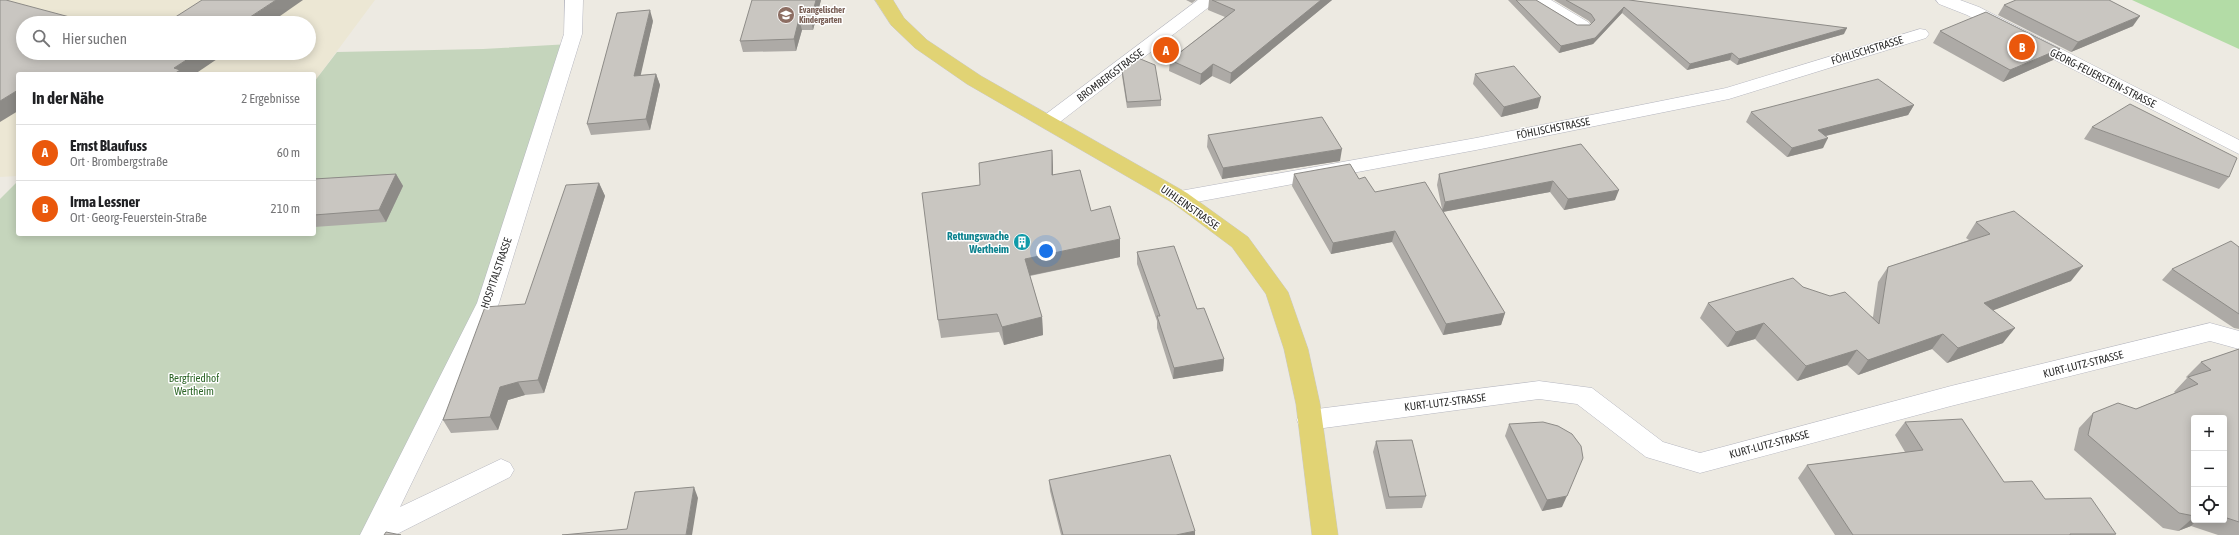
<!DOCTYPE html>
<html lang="de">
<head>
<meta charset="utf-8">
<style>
  :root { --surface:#fff; --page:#f6f6f6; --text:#202124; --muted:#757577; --line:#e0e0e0; --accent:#ea580c }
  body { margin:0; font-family:"Asap Condensed",sans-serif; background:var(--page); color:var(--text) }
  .controls { position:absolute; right:12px; bottom:12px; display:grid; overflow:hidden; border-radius:4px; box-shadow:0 2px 10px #0003 }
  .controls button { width:36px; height:36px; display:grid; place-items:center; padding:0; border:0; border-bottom:1px solid var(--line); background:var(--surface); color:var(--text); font:20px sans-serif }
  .you { position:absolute; left:1046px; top:251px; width:14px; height:14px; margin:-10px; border:3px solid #fff; border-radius:50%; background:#1a73e8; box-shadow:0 0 0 6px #1a73e833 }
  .badge { display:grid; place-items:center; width:26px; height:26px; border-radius:50%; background:var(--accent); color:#fff; font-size:13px; font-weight:700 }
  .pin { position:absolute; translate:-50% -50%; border:2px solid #fff; box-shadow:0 1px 4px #0006 }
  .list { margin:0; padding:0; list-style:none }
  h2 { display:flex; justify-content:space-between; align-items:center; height:52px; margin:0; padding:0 16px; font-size:17px }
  h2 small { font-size:13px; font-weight:400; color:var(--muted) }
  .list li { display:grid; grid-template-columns:26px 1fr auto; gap:12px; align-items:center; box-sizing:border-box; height:56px; padding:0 16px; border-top:1px solid var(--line) }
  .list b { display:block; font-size:15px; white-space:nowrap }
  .list p { margin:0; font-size:13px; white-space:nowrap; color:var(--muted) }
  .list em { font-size:13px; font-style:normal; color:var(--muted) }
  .icon { flex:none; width:22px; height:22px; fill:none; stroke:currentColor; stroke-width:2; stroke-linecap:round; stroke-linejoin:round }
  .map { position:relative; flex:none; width:2239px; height:535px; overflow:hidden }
  .search { position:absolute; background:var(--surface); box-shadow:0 2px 10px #0003; left:16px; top:16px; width:300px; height:44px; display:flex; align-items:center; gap:10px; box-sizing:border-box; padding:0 14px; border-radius:22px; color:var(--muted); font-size:15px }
  .panel { position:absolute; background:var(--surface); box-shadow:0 2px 10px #0003; left:16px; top:72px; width:300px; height:164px; border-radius:4px }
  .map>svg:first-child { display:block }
</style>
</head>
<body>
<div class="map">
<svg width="2239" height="535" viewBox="0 0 2239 535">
  <rect width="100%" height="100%" fill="#edeae2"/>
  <path fill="#ece7d4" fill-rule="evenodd" d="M0 0H375L314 82V74H18V176L0 177ZM23 23H309V53H23Z"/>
  <path fill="#b3dca6" d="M2132 0H2239V49Z"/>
  <path fill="#c5d5bc" d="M570 44 488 303 373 535H0V199L18 181V234H314V82L337 52 483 49Z"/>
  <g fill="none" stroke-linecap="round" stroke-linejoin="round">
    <g stroke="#b6b7c0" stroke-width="1">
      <g id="minor">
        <path d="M565 0H583L582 34 499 303 400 507 501 459 510 463 514 470 510 477 395 535H360L477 303 564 34Z"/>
        <path d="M1198 0H1218L1056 125 1049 127 1042 125 1039 121 1042 117Z"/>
        <path d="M1530 0H1551L1588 22 1591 26 1588 30H1576L1533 4Z"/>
        <path d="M1936 0H1960L1979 7 2239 140V154L1967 15 1939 4Z"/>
        <path d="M1920 29 1926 30 1929 34 1926 38 1729 99 1476 150 1180 205 1173 203 1170 198 1173 193 1180 191 1476 138 1726 88Z"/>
        <path d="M2210 323 2239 331V349L2210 341 1951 406 1700 473 1646 457 1577 404 1539 399 1309 430 1300 427 1297 420 1300 413 1309 410 1539 381 1592 388 1663 442 1700 453 1951 386Z"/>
      </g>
    </g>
    <g stroke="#c9c9c9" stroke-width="1">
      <path id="major" d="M875 0H893L904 18 927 40 981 76 1187 193 1248 237 1288 292 1308 349 1320 404 1338 535H1312L1296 404 1284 349 1266 294 1232 247 1173 203 967 84 915 48 891 25Z"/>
    </g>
    <use href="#minor" fill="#fff" fill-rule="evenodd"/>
    <use href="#major" fill="#e1d374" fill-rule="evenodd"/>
  </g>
  <g fill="#adaaa6" fill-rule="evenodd">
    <path d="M821 0 813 30H802L796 51 743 52 740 41Z"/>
    <path d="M1186 0H1196L1192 3Z"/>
    <path d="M1209 0H1332L1230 84 1212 76 1200 85 1169 71 1170 60 1225 17 1208 10Z"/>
    <path d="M1508 0H1536L1577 25H1590L1591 24 1589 21 1554 0H1629L1844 34 1737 65 1730 60 1687 70 1622 13 1593 44 1559 53Z"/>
    <path d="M2004 5 2133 26 2071 52 1998 15Z"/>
    <path d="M653 21 640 75 656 74 660 85 650 130 591 135 587 124Z"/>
    <path d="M1940 31 2060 49 2053 60 2003 82 1933 43Z"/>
    <path d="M1122 70 1161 100V106L1127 108 1122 76Z"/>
    <path d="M1475 74 1538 108 1501 117 1473 84Z"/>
    <path d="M1914 105 1908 115 1826 136 1823 148 1787 157 1746 122 1751 112Z"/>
    <path d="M2092 127 2229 177 2219 189 2084 139Z"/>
    <path d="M1208 135 1340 161 1222 179 1207 147Z"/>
    <path d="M1581 144 1615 200 1564 210 1550 192 1443 212 1505 313 1501 325 1443 335 1392 242 1331 254 1292 186 1294 174 1359 179 1375 192 1442 209 1437 185 1439 174Z"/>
    <path d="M1052 150 1053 175 1091 211 1120 257 1030 276 1042 317 1043 335 1004 345 999 332 941 338 938 320 980 185Z"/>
    <path d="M396 174 403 186 386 222 314 227V179Z"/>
    <path d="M599 183 605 196 544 393 525 395 508 400 498 430 451 433 443 420 525 304Z"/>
    <path d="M1976 222 2071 281 1993 310 2003 343 1947 363 1932 349 1858 375 1847 365 1797 381 1755 339 1727 347 1700 318 1708 303 1803 287 1873 317 1878 282 1888 267 1969 240 1966 238Z"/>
    <path d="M2239 247V329L2234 328 2162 280 2172 269Z"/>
    <path d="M1137 252 1197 309 1224 359 1223 371 1173 379 1157 328V321L1137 264Z"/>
    <path d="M2239 349V535H2218L2191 526 2178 531 2163 528 2074 450 2079 428 2093 413 2136 409 2175 393 2174 392 2187 378 2186 377 2201 362ZM2194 418H2224V520H2194Z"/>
    <path d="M1905 422 2004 482 2045 499 2116 534 2115 535H1835L1798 478 1807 465 1905 452 1895 435Z"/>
    <path d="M1509 424 1562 507 1542 511 1505 436Z"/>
    <path d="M1376 441 1426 496 1422 508 1386 509 1373 452Z"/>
    <path d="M1049 480 1195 535H1061L1050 491Z"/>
  </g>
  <g fill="#8d8b87">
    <path d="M276 0H303L270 23H241Z"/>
    <path d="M816 0H821L813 30 811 19Z"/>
    <path d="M1321 0H1332L1230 84 1231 73Z"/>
    <path d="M1624 7 1622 13 1593 44 1559 53 1561 46Z"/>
    <path d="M650 10 653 21 638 87 634 76Z"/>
    <path d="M2140 16 2133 26 2071 52 2078 42Z"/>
    <path d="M799 19 802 30 796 51 794 39Z"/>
    <path d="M1847 28 1844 34 1737 65 1739 59Z"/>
    <path d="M2060 49 2053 60 2003 82 2010 70Z"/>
    <path d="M197 53H226L195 74H174V68Z"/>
    <path d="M1732 53 1730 60 1687 70 1690 64Z"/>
    <path d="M1213 64 1212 76 1200 85 1201 74Z"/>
    <path d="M656 74 660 85 650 130 646 119Z"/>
    <path d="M18 90V111L0 122V101Z"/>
    <path d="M1541 97 1538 108 1501 117 1504 107Z"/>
    <path d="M1914 105 1908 115 1813 139 1818 130Z"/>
    <path d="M1828 138 1823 148 1787 157 1792 148Z"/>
    <path d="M1342 149 1340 161 1222 179 1223 168Z"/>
    <path d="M1052 150 1053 167V192L1052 175Z"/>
    <path d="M396 174 403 186 386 222 379 210Z"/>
    <path d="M1553 181 1550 192 1442 212 1445 202Z"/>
    <path d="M599 183 605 196 544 393 538 380Z"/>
    <path d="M1619 190 1615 200 1564 210 1568 199Z"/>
    <path d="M1395 231 1392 242 1331 254 1333 243Z"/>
    <path d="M1120 239V257L1027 276 1025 259Z"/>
    <path d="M2083 266 2071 281 1973 318 1984 303Z"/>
    <path d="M1505 313 1501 325 1443 335 1446 324Z"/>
    <path d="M1042 317 1043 335 1004 345 1002 327Z"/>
    <path d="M1764 323 1755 339 1727 347 1736 332Z"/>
    <path d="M2015 328 2003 343 1947 363 1958 348Z"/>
    <path d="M1943 334 1932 349 1858 375 1868 360Z"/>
    <path d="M1857 350 1847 365 1797 381 1806 366Z"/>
    <path d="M1224 359 1223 371 1173 379 1174 368Z"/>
    <path d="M518 382 525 395 508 400 498 430 490 417 500 387Z"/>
    <path d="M694 487 698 498 692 535H686Z"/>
    <path d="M1567 496 1562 507 1542 511 1547 500Z"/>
    <path d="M2194 517V520H2197L2191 526 2178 531Z"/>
    <path d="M1195 531V535H1176Z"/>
  </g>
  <g fill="#c9c6c1" stroke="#8d8b87">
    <path d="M0 0H6L92 23H23V53H197L174 68 180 70 174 74H18V90L0 101Z"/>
    <path d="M202 0H276L241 23H166Z"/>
    <path d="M752 0H816L811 19H799L794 39 740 41Z"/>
    <path d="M1212 0H1321L1231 73 1213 64 1201 74 1170 60 1235 10Z"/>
    <path d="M1516 0H1536L1577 25H1590L1595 20 1591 14 1566 0H1629L1847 28 1739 59 1732 53 1690 64 1624 7 1595 38 1561 46Z"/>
    <path d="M2016 0H2109L2140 16 2078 42 2004 5Z"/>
    <path d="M650 10 634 76 656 74 646 119 587 124 617 13Z"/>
    <path d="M1986 12 2060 49 2010 70 1940 31Z"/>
    <path d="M1138 58 1155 65 1161 100 1127 102 1122 70Z"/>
    <path d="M1514 66 1541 97 1504 107 1475 74Z"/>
    <path d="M1878 79 1914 105 1818 130 1828 138 1792 148 1751 112Z"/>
    <path d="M2130 104 2237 158 2229 177 2092 127Z"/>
    <path d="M1322 117 1342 149 1223 168 1208 135Z"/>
    <path d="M1581 144 1619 190 1568 199 1553 181 1445 202 1439 174Z"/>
    <path d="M1052 150V175L1080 170 1091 211 1110 206 1120 239 1025 259 1042 317 1002 327 997 314 938 320 922 193 980 185 979 163Z"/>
    <path d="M1350 164 1359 179 1365 177 1375 192 1425 182 1505 313 1446 324 1395 231 1333 243 1294 174Z"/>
    <path d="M396 174 379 210 314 215V179Z"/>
    <path d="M599 183 538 380 518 382 500 387 490 417 443 420 485 307 525 304 566 185Z"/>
    <path d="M2014 211 2083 266 1984 303 2015 328 1958 348 1943 334 1868 360 1857 350 1806 366 1764 323 1736 332 1708 303 1793 278 1803 287 1830 296 1845 292 1879 324 1888 267 1990 234 1976 222Z"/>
    <path d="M2231 241 2239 247V314L2172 269Z"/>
    <path d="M1174 246 1197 309 1204 308 1224 359 1174 368 1157 316H1160L1137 252Z"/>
    <path d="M2239 349V522L2224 517V418H2194V516L2179 513 2088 435 2093 413 2118 403 2136 409 2198 384 2188 377 2211 370 2201 362Z"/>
    <path d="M1962 419 2004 482 2032 481 2045 499 2091 498 2116 534H2070V535H1853L1807 465 1923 450 1905 422Z"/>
    <path d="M1543 422 1558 426 1572 434 1581 446 1583 458 1567 496 1547 500 1509 424Z"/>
    <path d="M1412 440 1426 496 1389 497 1376 441Z"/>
    <path d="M1170 455 1195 531 1176 535H1063L1049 480Z"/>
    <path d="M694 487 686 535H562L627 529 635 492Z"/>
    <path d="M386 532 401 535H384Z"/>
  </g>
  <defs>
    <g id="school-disc" transform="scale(0.9)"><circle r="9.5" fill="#8d6e63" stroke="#fff"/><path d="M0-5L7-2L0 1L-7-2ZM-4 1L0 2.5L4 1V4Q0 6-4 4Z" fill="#fff"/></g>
    <g id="building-disc" transform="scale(0.9)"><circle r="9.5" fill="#0f9aa8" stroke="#fff"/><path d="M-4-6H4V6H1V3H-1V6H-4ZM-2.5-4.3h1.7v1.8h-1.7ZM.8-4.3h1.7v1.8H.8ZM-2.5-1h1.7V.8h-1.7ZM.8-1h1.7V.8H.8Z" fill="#fff"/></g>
  </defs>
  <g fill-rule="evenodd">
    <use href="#school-disc" x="786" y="15"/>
    <use href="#building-disc" x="1022" y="242"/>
  </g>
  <g text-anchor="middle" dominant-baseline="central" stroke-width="3" stroke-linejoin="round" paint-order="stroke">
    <g font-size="9" font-weight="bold" fill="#785e54" stroke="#fff" text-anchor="start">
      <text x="799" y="10">Evangelischer<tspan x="799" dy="10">Kindergarten</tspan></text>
    </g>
    <g font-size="11" fill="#2e2e2e" stroke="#fff">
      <text transform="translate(1867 50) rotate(-17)">FÖHLISCHSTRASSE</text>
      <text transform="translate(1110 75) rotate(-37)">BROMBERGSTRASSE</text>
      <text transform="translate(2103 78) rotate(27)">GEORG-FEUERSTEIN-STRASSE</text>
      <text transform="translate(1553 128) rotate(-11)">FÖHLISCHSTRASSE</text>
      <text transform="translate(1190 207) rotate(35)">UIHLEINSTRASSE</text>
      <text transform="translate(496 273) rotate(-71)">HOSPITALSTRASSE</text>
      <text transform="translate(2083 364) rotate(-14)">KURT-LUTZ-STRASSE</text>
      <text transform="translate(1445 402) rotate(-7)">KURT-LUTZ-STRASSE</text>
      <text transform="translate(1769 444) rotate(-15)">KURT-LUTZ-STRASSE</text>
    </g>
    <g font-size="11" font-weight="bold" fill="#0d838f" stroke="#fff" text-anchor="end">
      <text x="1009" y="236">Rettungswache<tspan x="1009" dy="13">Wertheim</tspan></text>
    </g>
    <g font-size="11" fill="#2b6425" stroke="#fff">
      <text x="194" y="378">Bergfriedhof<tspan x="194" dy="13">Wertheim</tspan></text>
    </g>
  </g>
</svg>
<div class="controls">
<button>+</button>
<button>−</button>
<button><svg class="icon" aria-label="locate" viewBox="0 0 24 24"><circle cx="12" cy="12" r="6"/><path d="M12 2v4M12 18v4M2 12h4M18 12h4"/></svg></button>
</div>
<div class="you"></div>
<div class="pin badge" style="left:1166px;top:50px">A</div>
<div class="pin badge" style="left:2022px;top:47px">B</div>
<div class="search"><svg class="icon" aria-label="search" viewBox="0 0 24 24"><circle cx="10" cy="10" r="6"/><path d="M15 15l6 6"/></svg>Hier suchen</div>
<section class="panel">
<h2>In der Nähe<small>2 Ergebnisse</small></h2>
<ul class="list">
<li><span class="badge">A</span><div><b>Ernst Blaufuss</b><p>Ort · Brombergstraße</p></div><em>60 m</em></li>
<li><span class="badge">B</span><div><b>Irma Lessner</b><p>Ort · Georg-Feuerstein-Straße</p></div><em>210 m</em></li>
</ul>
</section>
</div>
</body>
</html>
